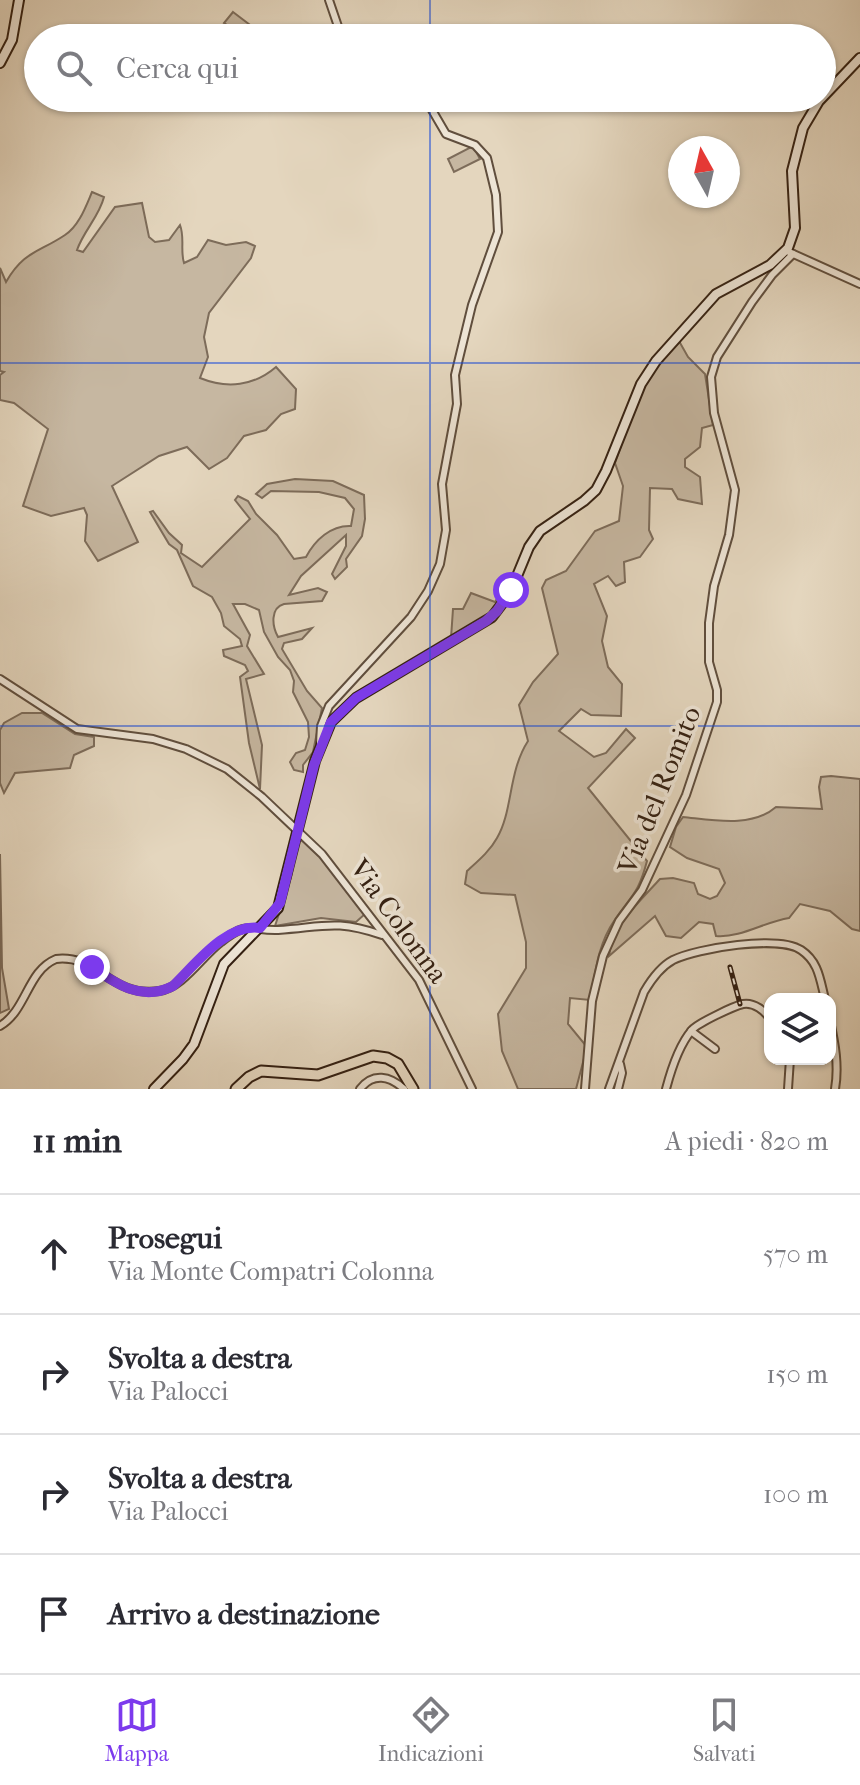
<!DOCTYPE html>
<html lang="it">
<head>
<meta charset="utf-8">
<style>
  :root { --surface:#fff; --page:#f2f2f3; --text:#2b2b33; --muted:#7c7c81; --line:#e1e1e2; --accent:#7c3aed }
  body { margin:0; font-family:"IM FELL French Canon",serif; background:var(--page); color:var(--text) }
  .controls { position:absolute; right:24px; bottom:24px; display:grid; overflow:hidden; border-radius:16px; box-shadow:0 2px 6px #0004 }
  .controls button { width:72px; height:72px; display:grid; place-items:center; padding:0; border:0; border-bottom:2px solid var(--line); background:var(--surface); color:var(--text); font:40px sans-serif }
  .compass { position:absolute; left:668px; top:136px; width:72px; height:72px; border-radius:50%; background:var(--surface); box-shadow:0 2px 6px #0004; rotate:352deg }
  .stop { position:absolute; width:24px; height:24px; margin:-18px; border:6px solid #7c3aed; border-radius:50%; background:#fff }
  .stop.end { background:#7c3aed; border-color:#fff; box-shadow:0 2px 8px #0008 }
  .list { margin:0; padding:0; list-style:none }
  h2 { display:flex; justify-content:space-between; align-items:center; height:104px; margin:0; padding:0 32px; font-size:34px }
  h2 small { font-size:26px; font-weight:400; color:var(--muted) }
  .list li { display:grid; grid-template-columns:52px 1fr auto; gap:24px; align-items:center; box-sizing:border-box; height:120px; padding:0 32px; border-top:2px solid var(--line) }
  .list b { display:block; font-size:30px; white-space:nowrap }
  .list p { margin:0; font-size:26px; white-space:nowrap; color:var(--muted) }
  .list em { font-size:26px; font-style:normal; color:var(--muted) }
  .icon { flex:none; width:44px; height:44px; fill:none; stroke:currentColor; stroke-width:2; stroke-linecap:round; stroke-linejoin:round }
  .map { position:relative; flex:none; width:860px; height:1089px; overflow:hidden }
  .search { position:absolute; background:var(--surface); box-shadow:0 2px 6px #0004; left:24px; right:24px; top:24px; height:88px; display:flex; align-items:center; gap:20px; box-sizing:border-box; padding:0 28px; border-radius:44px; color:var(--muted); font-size:30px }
  .sheet { height:584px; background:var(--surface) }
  nav { display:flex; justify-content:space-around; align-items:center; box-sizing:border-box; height:112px; border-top:2px solid var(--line); background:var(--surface); font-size:22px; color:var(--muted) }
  nav a { display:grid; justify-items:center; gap:4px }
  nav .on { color:var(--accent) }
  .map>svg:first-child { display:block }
</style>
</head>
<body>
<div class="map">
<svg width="860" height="1089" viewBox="0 0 860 1089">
  <rect width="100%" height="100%" fill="#e4d6be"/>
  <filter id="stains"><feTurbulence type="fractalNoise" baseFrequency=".0025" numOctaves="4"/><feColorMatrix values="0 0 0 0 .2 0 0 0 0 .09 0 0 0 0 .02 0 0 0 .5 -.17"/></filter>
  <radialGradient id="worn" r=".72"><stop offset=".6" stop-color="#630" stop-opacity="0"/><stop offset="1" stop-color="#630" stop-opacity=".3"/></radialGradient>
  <g fill="#c6b7a1" stroke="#7d6c5a" stroke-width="2">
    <path d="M233 12 254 28 247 38 224 23Z"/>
    <path d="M473 146 480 159 454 172 448 159Z"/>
    <path d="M92 192 104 197C99 217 84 230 77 250L83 252 115 207 142 203 149 237 155 242 169 240 180 225C185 238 180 250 184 263L197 257 208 240 226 245 246 242 255 246 251 258 209 313 204 337 208 357 200 378C227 389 254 386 276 367L296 389 295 409 281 414 266 430 244 436 227 458 209 469 187 447 159 456 112 486 138 542 98 561 85 541 87 515 84 508 51 516 23 506 48 429 14 403 0 400V375L4 372 0 371V268L6 282C24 251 38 253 65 235 79 226 86 206 92 192Z"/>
    <path d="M679 341 688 357 705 374 713 425 702 428 700 447 685 459V467L700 477 702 504 678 499 672 489 650 488 649 530 653 539 640 557 624 562 625 582 616 586 608 576 594 584 607 616 602 641 608 667 622 684 621 716 591 715 581 709 559 731 594 757 606 753 626 729 635 738 588 788 647 861C638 895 632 894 614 921 598 944 595 974 590 1000L570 998 568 1024 587 1047 576 1089H518L502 1051 498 1014 526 968V942L515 895 481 893 465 884 467 871C478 861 490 851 497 838 513 811 508 772 528 741L519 705 533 682 558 654 542 588 546 580 566 571 595 531 619 521 623 486 615 463 637 401 652 371Z"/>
    <path d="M295 479 333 481 364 495 365 519 362 536 346 559 347 567 335 579 332 574 346 546V535L301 576 289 595 318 588 327 592 322 601 284 604C270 608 272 626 278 637L312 628 302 639 284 643 282 649 307 691 322 708 313 752 303 765V772L294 770 290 762 296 753 305 750 309 737 308 722 293 692 294 681 290 670 278 657 264 632 259 610 245 604H233L250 635 247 646 264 674 246 679 262 745 260 789 249 743 240 677 248 671 245 665 224 656 223 650 242 646 240 639 224 626 221 613 212 597 193 586 177 550 169 544 150 512 153 511 169 533 182 545 181 553 202 567 250 519 235 500 238 496 248 501 256 514 277 535 294 559 306 557C315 540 331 525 351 526L354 509 345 498 319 492 271 491 262 498 256 494 267 484Z"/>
    <path d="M471 593 495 602 500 594 505 596 485 618 451 638 453 609H463Z"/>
    <path d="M22 713H42L75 734 94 737V746L74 755 70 768 15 773 4 793 0 783V730L4 723Z"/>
    <path d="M831 776 860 779V931L852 929 830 911 800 904 789 918C764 922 741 938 716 936L713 924 699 922 681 938 666 936 655 916 609 956C612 926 640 901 660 879L673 878 694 883 698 894 710 899 717 896 725 883 719 869 687 858 670 847 676 827 683 817C713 820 752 828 776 807L822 809 819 787 821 777Z"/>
    <path d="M299 839 312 846 365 914 356 922 321 918 275 926 291 877Z"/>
    <path d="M0 854 2 968 9 1009 0 1013Z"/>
  </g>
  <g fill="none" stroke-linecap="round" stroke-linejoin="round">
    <g stroke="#604e3d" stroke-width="10">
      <g id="street">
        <path d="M329 0 342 38"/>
        <path d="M789 252 860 284"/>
        <path d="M0 679 77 729 153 739 186 749 227 769 262 797 322 854 419 980 472 1089"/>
        <path d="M320 743 321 726 329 706 411 617 428 591 440 564 446 530 442 484 457 404 455 375 472 305 498 232 496 195 487 158 475 145 446 134 425 98"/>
        <path d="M830 1021C835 1044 839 1066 835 1089"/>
        <path d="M0 1026C27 1010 27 971 56 959 98 954 111 998 159 991 183 988 202 956 221 942 248 920 250 931 278 930 324 927 335 919 382 935"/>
        <path d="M691 1031 715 1049"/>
        <path d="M360 1089C373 1072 390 1076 404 1089"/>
        <path d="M585 1089 592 1001 603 956 619 921 642 890 686 795 717 702V690L709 662V623L714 586 729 535 735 490 714 413 711 377 717 357 752 302 772 275 793 254"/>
        <path d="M609 1089 644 992C651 980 660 967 673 960 697 948 779 935 801 950 819 962 820 980 825 999"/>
        <path d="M618 1089 622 1073 620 1064"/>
        <path d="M666 1089C671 1070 679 1045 692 1030 698 1023 734 1006 743 1004 754 1002 765 1011 770 1019"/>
        <path d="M788 1089 790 1059"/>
      </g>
    </g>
    <g stroke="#342012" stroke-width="12">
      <g id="secondary">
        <path d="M0 63 12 40 19 0"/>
        <path d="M154 1089 183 1059 194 1044 224 964 278 908 315 761 331 722 356 698 492 617 510 593 529 547 540 531 584 501 596 490 606 471 641 384 656 361 716 294 770 265 788 248 795 228 792 171 803 128 819 101 860 58"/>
      </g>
    </g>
    <g stroke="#342012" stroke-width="13">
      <path id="primary" d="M236 1089 249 1077 261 1071 318 1075 373 1056 387 1058 398 1064 413 1089"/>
    </g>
    <use href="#street" stroke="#ede4d5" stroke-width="6"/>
    <use href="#secondary" stroke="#ede4d5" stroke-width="8"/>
    <use href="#primary" stroke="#e4d6be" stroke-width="9"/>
    <g stroke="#342012" stroke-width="5">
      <path id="rail" d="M730 967 740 1004"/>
    </g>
    <use href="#rail" stroke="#ede4d5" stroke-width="2" stroke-dasharray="6" stroke-linecap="butt"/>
  </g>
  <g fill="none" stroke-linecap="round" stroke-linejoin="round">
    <path stroke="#7c3aed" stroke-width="10" d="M92 967C116 984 142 1002 173 986 195 965 226 923 260 928L280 903 314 765 331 722 356 698 486 621 497 611 511 590"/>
  </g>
  <path fill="none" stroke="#1d4ed8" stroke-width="2" stroke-opacity="0.55" d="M430 0V38M430 98V1089M0 363H860M0 726H860"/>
  <g text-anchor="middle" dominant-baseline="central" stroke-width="7" stroke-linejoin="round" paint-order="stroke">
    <g font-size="28" fill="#342012" stroke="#ede4d5">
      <text transform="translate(659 790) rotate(-68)">Via del Romito</text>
      <text transform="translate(399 921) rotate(54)">Via Colonna</text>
    </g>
  </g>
  <rect width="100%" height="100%" filter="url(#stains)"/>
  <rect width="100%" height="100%" fill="url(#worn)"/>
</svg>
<div class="controls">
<button><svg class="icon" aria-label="layers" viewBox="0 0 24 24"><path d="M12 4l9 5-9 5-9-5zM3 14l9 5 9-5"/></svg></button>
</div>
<svg class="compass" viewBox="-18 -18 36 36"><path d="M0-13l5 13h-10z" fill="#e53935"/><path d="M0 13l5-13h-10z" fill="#7c7c81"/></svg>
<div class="stop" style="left:511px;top:590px"></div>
<div class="stop end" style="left:92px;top:967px"></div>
<div class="search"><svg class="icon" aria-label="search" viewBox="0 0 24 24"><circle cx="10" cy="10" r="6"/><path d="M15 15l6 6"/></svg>Cerca qui</div>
</div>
<section class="sheet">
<h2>11 min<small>A piedi · 820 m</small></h2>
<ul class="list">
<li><svg class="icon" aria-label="ahead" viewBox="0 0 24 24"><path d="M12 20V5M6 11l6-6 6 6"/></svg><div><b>Prosegui</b><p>Via Monte Compatri Colonna</p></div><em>570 m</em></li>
<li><svg class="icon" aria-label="right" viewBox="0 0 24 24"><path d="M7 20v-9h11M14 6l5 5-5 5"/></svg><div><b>Svolta a destra</b><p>Via Palocci</p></div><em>150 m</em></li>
<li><svg class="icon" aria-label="right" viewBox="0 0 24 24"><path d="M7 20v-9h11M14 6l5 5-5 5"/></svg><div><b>Svolta a destra</b><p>Via Palocci</p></div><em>100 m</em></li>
<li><svg class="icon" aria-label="arrive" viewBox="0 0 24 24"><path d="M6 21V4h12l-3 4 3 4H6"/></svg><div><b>Arrivo a destinazione</b></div></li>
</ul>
</section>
<nav>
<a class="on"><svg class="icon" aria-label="map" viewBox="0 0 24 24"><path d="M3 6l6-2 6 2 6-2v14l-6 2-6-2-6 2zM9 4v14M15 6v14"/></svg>Mappa</a>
<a><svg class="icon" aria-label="directions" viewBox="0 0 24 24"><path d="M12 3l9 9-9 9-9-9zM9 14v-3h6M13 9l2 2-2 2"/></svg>Indicazioni</a>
<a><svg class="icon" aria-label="saved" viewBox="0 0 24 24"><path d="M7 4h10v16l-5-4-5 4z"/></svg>Salvati</a>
</nav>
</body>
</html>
